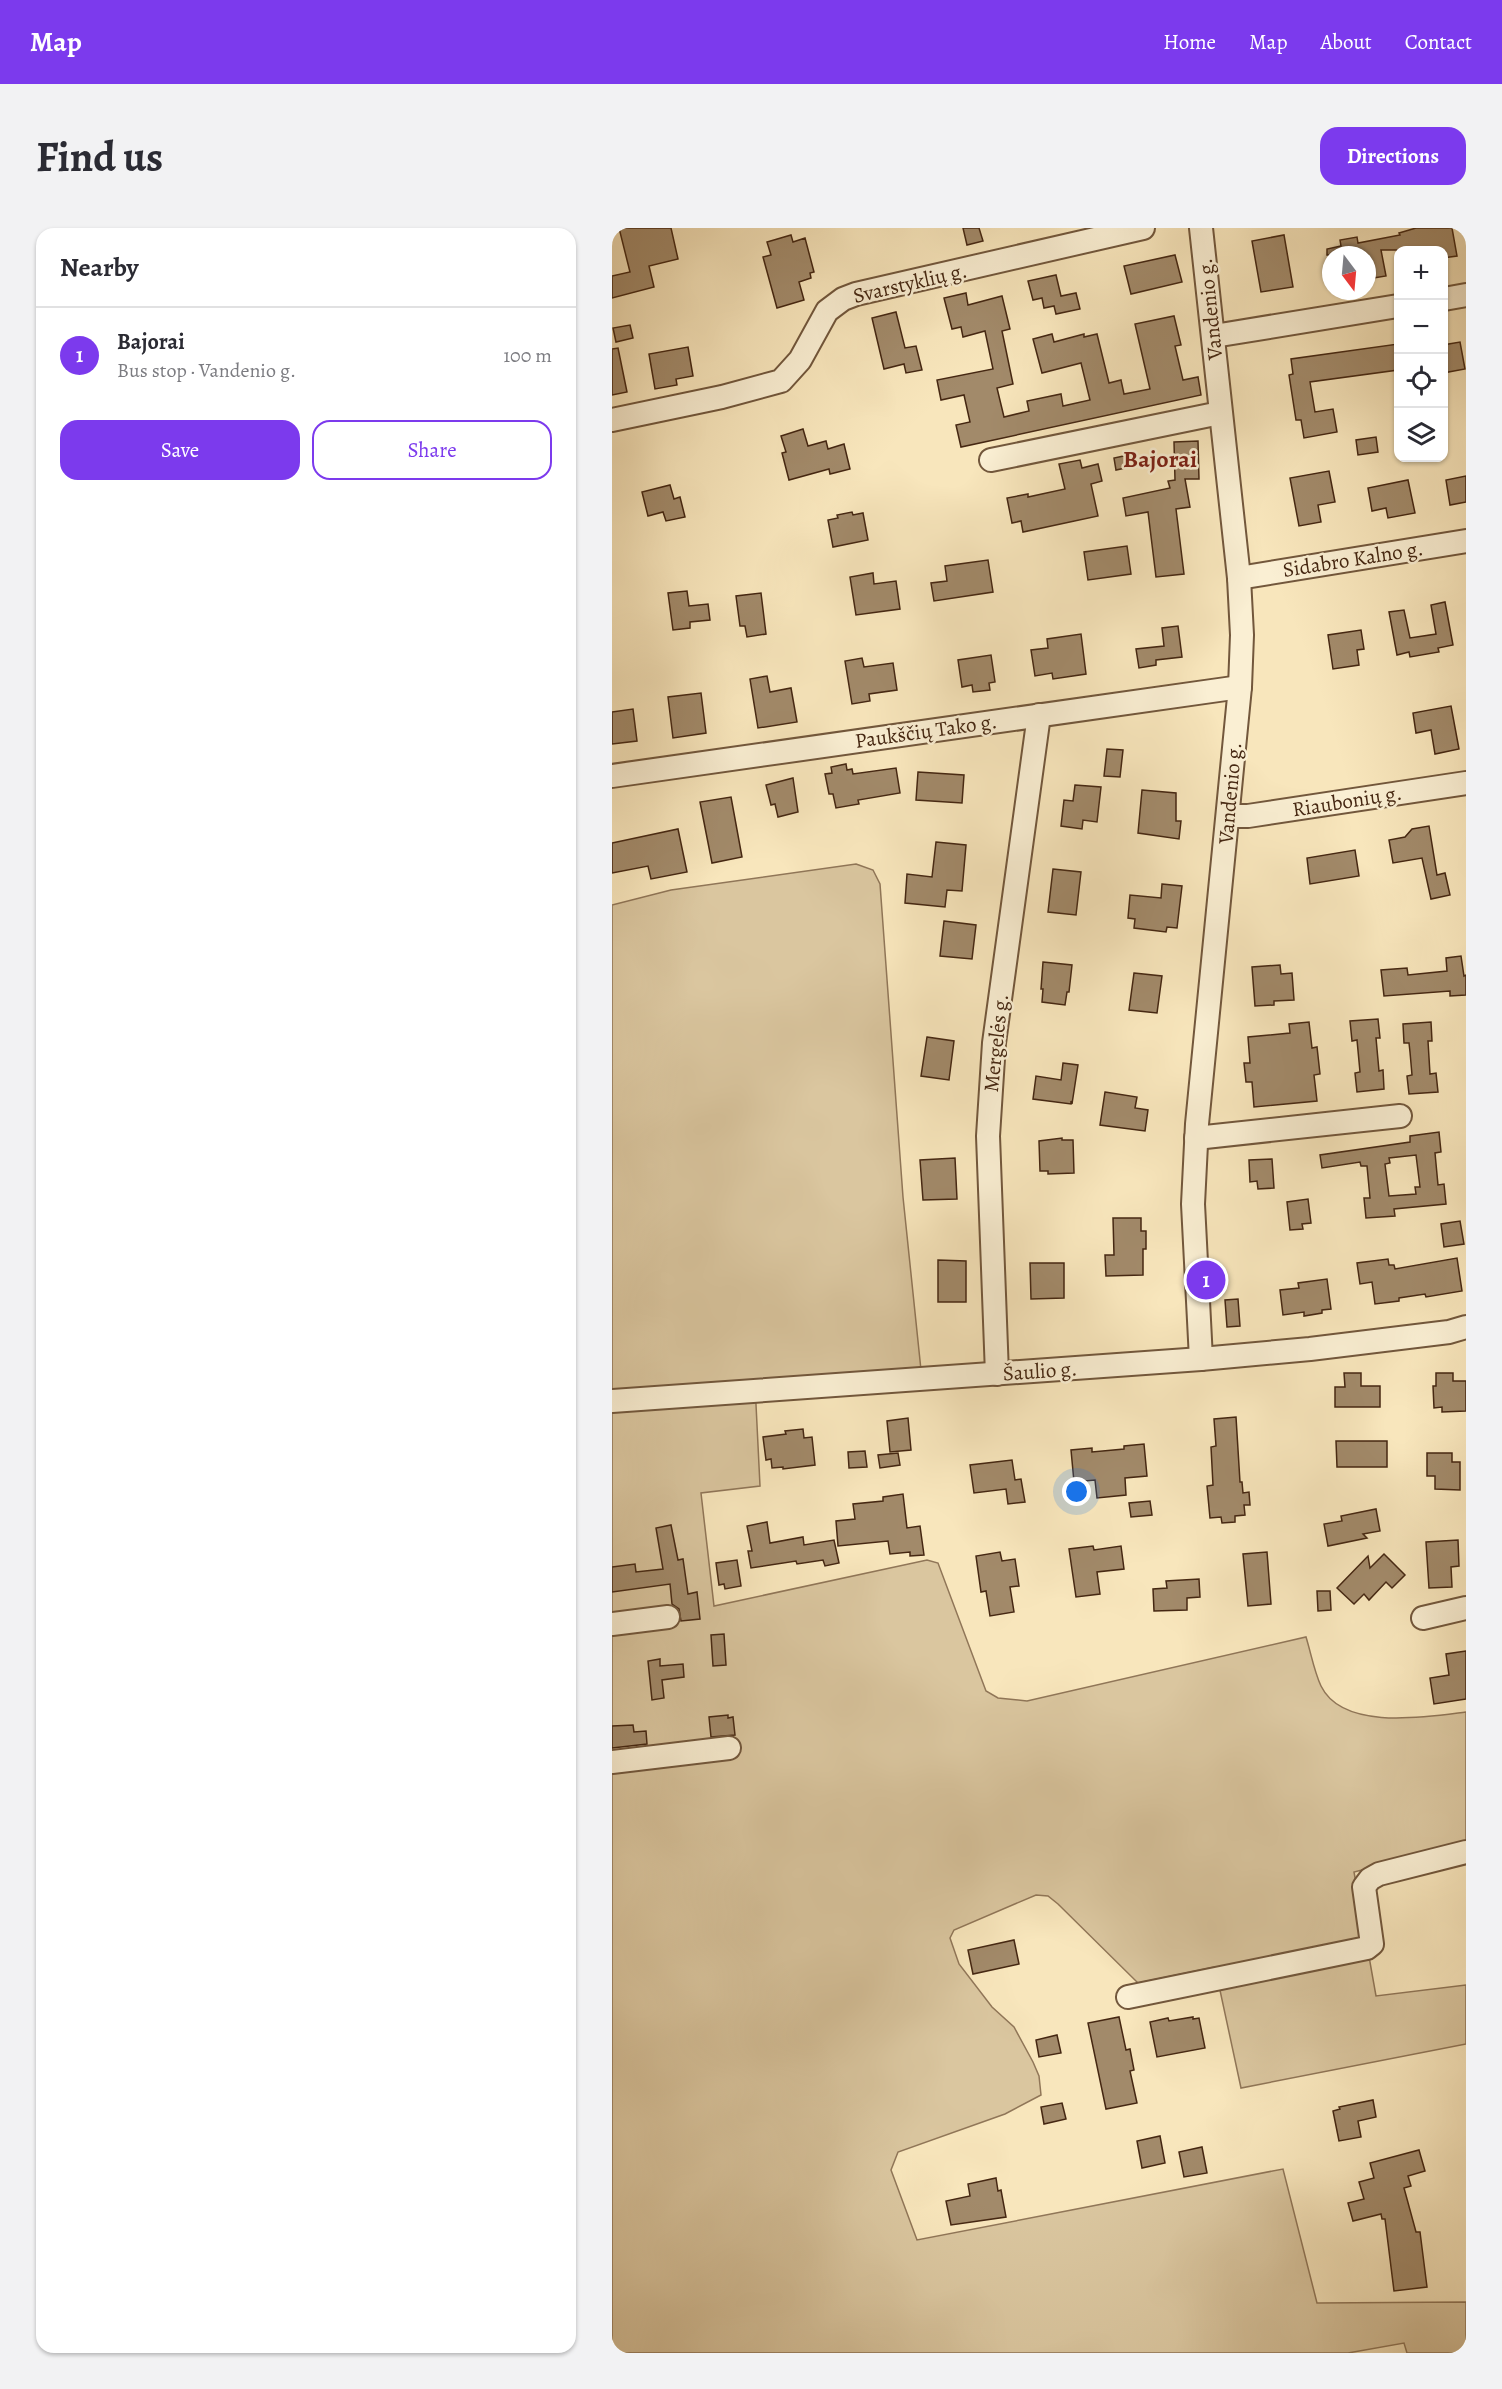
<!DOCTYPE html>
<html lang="en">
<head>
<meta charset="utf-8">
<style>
  :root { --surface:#fff; --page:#f2f2f3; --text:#2b2b33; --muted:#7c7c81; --line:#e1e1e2; --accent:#7c3aed }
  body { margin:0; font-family:Alegreya,serif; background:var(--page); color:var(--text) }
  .controls { position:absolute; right:18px; top:18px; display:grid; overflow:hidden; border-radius:12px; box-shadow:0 2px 4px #0004 }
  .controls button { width:54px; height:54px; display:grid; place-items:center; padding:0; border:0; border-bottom:2px solid var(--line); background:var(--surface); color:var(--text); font:30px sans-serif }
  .compass { position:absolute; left:710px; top:18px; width:54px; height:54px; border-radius:50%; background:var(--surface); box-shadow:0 2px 4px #0004; rotate:164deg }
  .you { position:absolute; left:465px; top:1264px; width:21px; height:21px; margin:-15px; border:4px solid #fff; border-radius:50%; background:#1a73e8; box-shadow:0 0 0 9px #1a73e833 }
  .badge { display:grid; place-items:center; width:39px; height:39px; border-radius:50%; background:var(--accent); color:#fff; font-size:20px; font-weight:700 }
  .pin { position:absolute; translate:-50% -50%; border:3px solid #fff; box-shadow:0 2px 6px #0006 }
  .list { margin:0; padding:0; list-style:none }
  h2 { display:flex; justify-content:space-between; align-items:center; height:78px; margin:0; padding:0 24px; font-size:26px }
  h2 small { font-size:20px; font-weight:400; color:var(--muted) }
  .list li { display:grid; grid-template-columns:39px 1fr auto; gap:18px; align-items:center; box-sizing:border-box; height:96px; padding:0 24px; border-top:2px solid var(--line) }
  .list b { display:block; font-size:22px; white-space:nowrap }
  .list p { margin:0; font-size:20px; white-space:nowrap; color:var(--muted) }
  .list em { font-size:20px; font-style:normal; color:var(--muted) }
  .actions { display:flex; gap:12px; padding:18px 24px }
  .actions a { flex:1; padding:14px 0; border:2px solid var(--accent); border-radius:18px; text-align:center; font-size:21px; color:var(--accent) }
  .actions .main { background:var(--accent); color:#fff }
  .icon { flex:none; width:33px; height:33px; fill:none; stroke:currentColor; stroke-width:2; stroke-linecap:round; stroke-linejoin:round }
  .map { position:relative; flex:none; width:854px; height:2125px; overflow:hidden; border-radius:18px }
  header { display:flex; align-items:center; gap:36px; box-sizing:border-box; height:84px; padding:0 30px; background:var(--accent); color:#fff }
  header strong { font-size:28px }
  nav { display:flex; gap:33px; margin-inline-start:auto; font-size:21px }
  .intro { display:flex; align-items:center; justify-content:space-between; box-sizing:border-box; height:144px; padding:0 36px }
  h1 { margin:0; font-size:42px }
  .button { padding:15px 27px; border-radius:18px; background:var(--accent); color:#fff; font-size:21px; font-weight:700 }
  main { display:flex; gap:36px; padding:0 36px }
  aside { flex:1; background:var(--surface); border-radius:18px; box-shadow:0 2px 4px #0004 }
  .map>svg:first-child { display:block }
</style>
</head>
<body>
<header>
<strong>Map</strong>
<nav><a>Home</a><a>Map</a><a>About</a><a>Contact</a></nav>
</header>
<div class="intro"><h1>Find us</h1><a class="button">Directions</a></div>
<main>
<aside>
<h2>Nearby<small></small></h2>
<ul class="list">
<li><span class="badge">1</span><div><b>Bajorai</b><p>Bus stop · Vandenio g.</p></div><em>100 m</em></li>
</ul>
<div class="actions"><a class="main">Save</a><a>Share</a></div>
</aside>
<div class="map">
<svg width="854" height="2125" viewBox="0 0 854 2125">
  <rect width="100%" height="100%" fill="#f8e6bc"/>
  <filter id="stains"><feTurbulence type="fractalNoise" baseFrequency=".00333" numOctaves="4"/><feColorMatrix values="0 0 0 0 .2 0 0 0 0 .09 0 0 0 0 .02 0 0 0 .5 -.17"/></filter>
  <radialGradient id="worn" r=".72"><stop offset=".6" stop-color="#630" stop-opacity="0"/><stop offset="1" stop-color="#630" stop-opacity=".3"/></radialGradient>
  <path fill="#dac69f" stroke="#907658" stroke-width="1.5" d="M244 636 261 642 268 656 291 969 309 1142 143 1156 148 1258 89 1265 102 1378 315 1332 326 1335 374 1463 386 1470 415 1473 694 1409C699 1425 702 1443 709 1458 731 1503 814 1489 854 1484V1615L742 1644 764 1768 854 1757V1816L629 1860 603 1739 526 1755 446 1676 436 1668 424 1667 342 1702 338 1710 347 1736 380 1779 402 1799 421 1834 427 1848 429 1867 393 1886 286 1924 279 1942 305 2012 671 1941 705 2075 854 2074V2125H795L792 2115 736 2125H0V677L59 662Z"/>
  <g fill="#a28a6a" stroke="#452712" stroke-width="1.5" fill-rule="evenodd">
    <path d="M7 0H59L66 31 37 38 42 59 0 70V48L18 44Z"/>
    <path d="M351 0H367L371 13 355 17Z"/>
    <path d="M804 0H840L845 28 831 30V22H769L774 48 755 51V27H715V21L729 18 728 12 745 9 746 15 788 7 787 5Z"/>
    <path d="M179 7 181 14 193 10 202 44 198 45 199 50 187 54 192 72 165 80 151 29 159 27 155 14Z"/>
    <path d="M672 7 681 59 649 64 640 13Z"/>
    <path d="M563 27 570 54 519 66 512 38Z"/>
    <path d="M444 47 449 68 464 65 468 81 444 86 442 78 432 80 430 70 421 72 416 53Z"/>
    <path d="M354 65 356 77 390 68 398 101 390 103 401 156 385 160 392 189 417 183 415 173 449 166 451 178 478 172 469 135 430 145 421 111 440 106 442 114 472 106V109L485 106 497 155 509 152 512 166 538 161 523 96 562 88 569 117 563 118 571 152 586 149 589 167 349 219 344 197 358 194 352 167 329 172 325 152 381 141 373 103 351 109 349 99 340 101 332 70Z"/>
    <path d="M284 84 293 120 304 118 310 142 294 145 292 136 272 141 260 90Z"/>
    <path d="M18 97 21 110 4 114 1 100Z"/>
    <path d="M848 114 853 141 831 145V117Z"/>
    <path d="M786 116V142L698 154 703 184 721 181 725 204 692 210 689 192H684L677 147 681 146 679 131Z"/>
    <path d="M76 119 81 148 64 151 65 157 43 161 37 126Z"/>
    <path d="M6 120 15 164 0 167V121Z"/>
    <path d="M191 201 196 218 214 213 216 221 232 216 238 241 218 246 217 241 177 252 170 225 174 224 169 208Z"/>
    <path d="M764 209 766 224 746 227 744 212Z"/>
    <path d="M586 213 587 251H573L578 279 564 281 572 346 544 349 536 284 514 288 511 270 558 260 556 253 563 252 562 214Z"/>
    <path d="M521 226 523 238 504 242 502 230Z"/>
    <path d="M468 232 470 240 486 236 490 253 479 256 486 288 411 304 409 293 400 295 395 270 416 266V269L453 261 447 236Z"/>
    <path d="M717 243 723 274 706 277 709 294 687 298 678 250Z"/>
    <path d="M854 248V274L838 277 834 252Z"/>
    <path d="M796 252 803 285 776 290 774 280 760 283 756 260Z"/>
    <path d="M58 257 62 271 68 269 73 289 54 293 51 284 36 288 30 264Z"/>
    <path d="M240 284 241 287 251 285 256 312 221 319 216 292 226 290 225 287Z"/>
    <path d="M515 318 519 346 476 352 472 324Z"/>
    <path d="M376 332 381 364 322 373 319 355 335 353 333 338Z"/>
    <path d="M261 345 262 356 284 353 288 381 244 387 238 349Z"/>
    <path d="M75 363 77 378 96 376 98 392 78 394V400L61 402 56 365Z"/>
    <path d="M149 365 154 406 135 409 133 398H128L124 368Z"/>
    <path d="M833 374 841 417 826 420 827 424 798 429 797 424 785 427 777 384 792 382 798 410 824 406 819 377Z"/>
    <path d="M566 398 570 429 544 432V437L527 440 524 421 552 418 550 400Z"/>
    <path d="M749 402 752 421 745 422 747 437 721 441 716 407Z"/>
    <path d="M469 406 474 446 441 451 440 445 423 448 419 422 436 420 435 411Z"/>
    <path d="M379 427 383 454 377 455 378 462 361 464 360 457 350 459 346 432Z"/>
    <path d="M250 430 252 439 281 435 285 462 257 466 258 473 240 476 233 433Z"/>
    <path d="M155 448 158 464 179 460 185 494 146 500 138 451Z"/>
    <path d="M89 465 94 505 61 510 56 469Z"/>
    <path d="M839 478 847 521 823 526 819 502 804 505 801 485Z"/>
    <path d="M21 481 25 513 0 516V484Z"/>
    <path d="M495 521 511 522 508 549 492 548Z"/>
    <path d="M234 536 235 542 240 541 241 546 284 540 288 565 246 572 247 576 224 580 221 566H217L213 546 220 545 219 539Z"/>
    <path d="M306 544 352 547 350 575 304 572Z"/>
    <path d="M181 550 186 584 166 589 163 576 159 577 154 557Z"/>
    <path d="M463 557 489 559 485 594 471 592 470 601 449 598 452 572 461 573Z"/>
    <path d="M530 562 564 565V593H569L567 611 526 605Z"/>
    <path d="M119 569 130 629 100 635 88 574Z"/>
    <path d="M817 598 825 647 833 645 838 667 819 671 810 630 781 635 777 612 793 609 800 601Z"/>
    <path d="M66 601 75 644 39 651 36 638 0 645V615Z"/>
    <path d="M324 614 354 617 350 663 335 662 333 679 293 675 295 646 320 649Z"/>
    <path d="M743 622 747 648 698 656 695 630Z"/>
    <path d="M441 641 469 644 464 687 436 684Z"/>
    <path d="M550 656 570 658 565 700 555 699 554 704 522 700 523 691 516 690 518 667 549 670Z"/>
    <path d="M332 693 364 697 360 731 328 728Z"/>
    <path d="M849 728 852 748 854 747V767L838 768V763L772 768 769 742 795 740 796 747 835 743 834 730Z"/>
    <path d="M431 734 460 737 457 764H455L453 777 430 774 431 761H429Z"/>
    <path d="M668 737 669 746 680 745 682 772 662 773V777L643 778 640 739Z"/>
    <path d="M522 745 550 748 545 785 517 782Z"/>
    <path d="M766 791 768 810H764L767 843 771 842 772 861 745 864 743 845 748 844 745 812 740 813 738 793Z"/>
    <path d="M697 794 700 820 705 819 708 846 702 847 705 873 642 879 640 854H634L632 835H638L636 809 678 805 677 796Z"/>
    <path d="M819 794 820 813H816L818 846 824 845 826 864 797 866 795 848 800 847 798 824 797 815H792L791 796Z"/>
    <path d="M315 809 342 813 337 852 309 848Z"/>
    <path d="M451 835 466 837 460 876 459 873V876L421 871 424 848 449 852Z"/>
    <path d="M493 864 525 869 523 880 536 882 533 903 488 897Z"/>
    <path d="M827 904 829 924 823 925 826 957 832 956 834 976 782 981 783 988 754 990 752 970H758L755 938H749L748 934 710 940 708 927 798 914V908ZM804 927 808 959H803L804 966 777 968 773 936 778 935 777 930Z"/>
    <path d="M450 910V912H461L462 945 436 946V943H428L427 913Z"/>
    <path d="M343 930 345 971 311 972 308 932Z"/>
    <path d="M660 931 662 960 646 961 645 953 638 954 637 932Z"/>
    <path d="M696 971 699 995 690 996 691 1001 678 1002 675 974Z"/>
    <path d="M501 990H529V1003H534V1021H531V1047L494 1048 493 1027H502Z"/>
    <path d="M848 993 852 1016 832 1019 829 996Z"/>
    <path d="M845 1030 850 1063 814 1069 813 1066 787 1070V1073L763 1076 760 1054 748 1056 745 1035 776 1031 777 1037H782L783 1041Z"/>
    <path d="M326 1032 354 1033V1074H326Z"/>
    <path d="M418 1035H452V1070L419 1071Z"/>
    <path d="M715 1051 719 1081 710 1082V1085L692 1088V1084L671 1087 668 1062 687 1060 686 1055Z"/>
    <path d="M626 1071 628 1098 615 1099 613 1072Z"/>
    <path d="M732 1145H749V1158H768V1179H723V1159H733Z"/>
    <path d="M824 1145H841V1153H854V1183L830 1184V1179L822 1180 821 1158H824Z"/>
    <path d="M624 1189 628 1254H630L631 1265 637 1264 638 1277H632L633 1287 623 1288V1294L610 1295 609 1289 598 1290 595 1258 601 1257 599 1219 604 1218 602 1191Z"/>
    <path d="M296 1190 299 1222 278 1224 275 1193Z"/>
    <path d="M191 1201 192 1210 200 1209 203 1237 171 1241V1239L160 1240 159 1231 154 1232 151 1209 174 1206 173 1203Z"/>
    <path d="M724 1213H775V1239H725Z"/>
    <path d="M532 1216 535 1248 513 1250 514 1267 485 1270 483 1252 462 1254 459 1222 480 1220V1224L512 1221V1218Z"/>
    <path d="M253 1223 255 1239 237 1240 236 1224Z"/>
    <path d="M286 1225 288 1237 268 1240 266 1227Z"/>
    <path d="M815 1225H840V1234H848V1262L823 1261V1248H815Z"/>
    <path d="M400 1232 403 1252 409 1251 413 1274 396 1276 394 1261 362 1265 358 1237Z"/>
    <path d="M291 1266 295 1300 308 1298 312 1327 298 1328V1324L278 1326 276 1313 226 1318 224 1293 243 1291 241 1276 271 1273V1269Z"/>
    <path d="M538 1273 540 1287 519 1289 517 1275Z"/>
    <path d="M764 1281 768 1303 751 1306 755 1310 716 1318 712 1296 730 1293 729 1288Z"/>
    <path d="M155 1294 158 1315 191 1309 192 1317 222 1312 227 1335 213 1338 211 1332 185 1336 184 1333 139 1340 136 1323H140L135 1298Z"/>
    <path d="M59 1297 66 1332 71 1331 76 1366 85 1364 88 1391 69 1393 67 1381 60 1376 58 1356 0 1364V1339L23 1336 24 1344 51 1341 44 1300Z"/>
    <path d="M846 1312 847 1338 839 1339 840 1359 817 1360 814 1314Z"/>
    <path d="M481 1318 482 1322 509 1318 512 1341 485 1344 488 1366 464 1369 457 1321Z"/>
    <path d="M388 1324 390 1333 403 1331 407 1358 398 1359 402 1384 378 1388 374 1363 369 1364 364 1328Z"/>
    <path d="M655 1324 659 1376 636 1378 631 1326Z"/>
    <path d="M772 1326 793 1347 780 1360 774 1354 757 1372 752 1366 742 1376 725 1360 756 1328 758 1340Z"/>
    <path d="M125 1332 129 1358 113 1361 112 1356 107 1357 104 1335Z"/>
    <path d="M587 1351 588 1369 575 1370V1382L542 1383 541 1361 555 1360 554 1353Z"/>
    <path d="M705 1363H718L719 1382 706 1383Z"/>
    <path d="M112 1406 114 1437 101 1438 99 1407Z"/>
    <path d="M854 1423V1471L822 1476 818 1450 837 1447 834 1426Z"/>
    <path d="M48 1431V1438L71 1436 72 1449 50 1452 52 1470 40 1472 36 1433Z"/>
    <path d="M116 1487V1490L121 1489 123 1507 99 1509 97 1489Z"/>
    <path d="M21 1497 22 1504 34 1503 35 1516 0 1520V1498Z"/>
    <path d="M402 1712 407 1736 361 1746 356 1722Z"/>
    <path d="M507 1789 514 1822 518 1821 522 1842 518 1843 525 1875 494 1881 476 1795Z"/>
    <path d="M581 1789V1791L587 1790 593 1820 545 1829 538 1794 556 1790 557 1793Z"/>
    <path d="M445 1807 449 1825 427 1829 424 1812Z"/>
    <path d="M761 1872 764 1889 746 1893 749 1909 727 1913 721 1883 728 1881 727 1879Z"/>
    <path d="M450 1875 454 1891 432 1896 429 1879Z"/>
    <path d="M548 1908 553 1935 530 1940 525 1913Z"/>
    <path d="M590 1919 595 1945 572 1949 567 1924Z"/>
    <path d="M807 1922 813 1943 796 1948 799 1958 792 1960 804 2004H808L815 2059 782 2063 773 1991H770L769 1986 741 1993 736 1975 752 1971 747 1954 762 1950 758 1935Z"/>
    <path d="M384 1950 386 1963 389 1962 394 1989 339 1997 334 1973 358 1968 356 1956Z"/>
  </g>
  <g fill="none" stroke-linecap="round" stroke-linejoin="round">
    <g stroke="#72573c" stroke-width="26">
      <g id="minor">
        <path d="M832 71 854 67"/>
        <path d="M602 108 786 78"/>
        <path d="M0 192 110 169 169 153 188 132 215 83 231 71 244 66 531 0"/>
        <path d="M379 232 608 185"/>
        <path d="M627 350 854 313"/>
        <path d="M0 548 628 459"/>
        <path d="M616 588H636L854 555"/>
        <path d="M584 910 788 888"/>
        <path d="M589 1131 581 976 585 896 628 459 630 407 627 350 589 0"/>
        <path d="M385 1146 376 908 382 815 427 487"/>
        <path d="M0 1173 589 1131 698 1121 837 1104 854 1099"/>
        <path d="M811 1390 854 1380"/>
        <path d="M0 1396 56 1389"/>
        <path d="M0 1534 117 1520"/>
        <path d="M516 1769 755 1720 760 1716 752 1659 758 1651 767 1646 854 1624"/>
      </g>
    </g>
    <use href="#minor" stroke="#faefd3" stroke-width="22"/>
  </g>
  <g text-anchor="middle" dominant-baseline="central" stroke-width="5" stroke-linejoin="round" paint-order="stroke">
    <g font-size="21" fill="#452712" stroke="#faefd3">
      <text transform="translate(298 55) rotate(-13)">Svarstyklių g.</text>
      <text transform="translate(598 81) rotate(-96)">Vandenio g.</text>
      <text transform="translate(741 331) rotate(-9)">Sidabro Kalno g.</text>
      <text transform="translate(314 503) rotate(-8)">Paukščių Tako g.</text>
      <text transform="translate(618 565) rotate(-85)">Vandenio g.</text>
      <text transform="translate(735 573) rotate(-9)">Riaubonių g.</text>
      <text transform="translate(384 815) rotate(-84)">Mergelės g.</text>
      <text transform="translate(428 1143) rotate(-4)">Šaulio g.</text>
    </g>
    <g font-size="24" font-weight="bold" fill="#7a1f14" stroke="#faefd3">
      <text x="548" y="231">Bajorai</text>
    </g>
  </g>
  <rect width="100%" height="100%" filter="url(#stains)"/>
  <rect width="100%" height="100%" fill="url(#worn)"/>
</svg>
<div class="controls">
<button>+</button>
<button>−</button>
<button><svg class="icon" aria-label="locate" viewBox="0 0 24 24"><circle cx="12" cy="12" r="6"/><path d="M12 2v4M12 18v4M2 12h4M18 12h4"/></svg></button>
<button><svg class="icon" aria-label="layers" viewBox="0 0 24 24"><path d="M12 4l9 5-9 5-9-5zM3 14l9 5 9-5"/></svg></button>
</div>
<svg class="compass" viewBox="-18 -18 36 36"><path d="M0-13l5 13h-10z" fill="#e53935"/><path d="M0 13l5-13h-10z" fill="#7c7c81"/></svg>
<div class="you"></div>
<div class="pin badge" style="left:594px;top:1052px">1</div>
</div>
</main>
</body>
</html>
